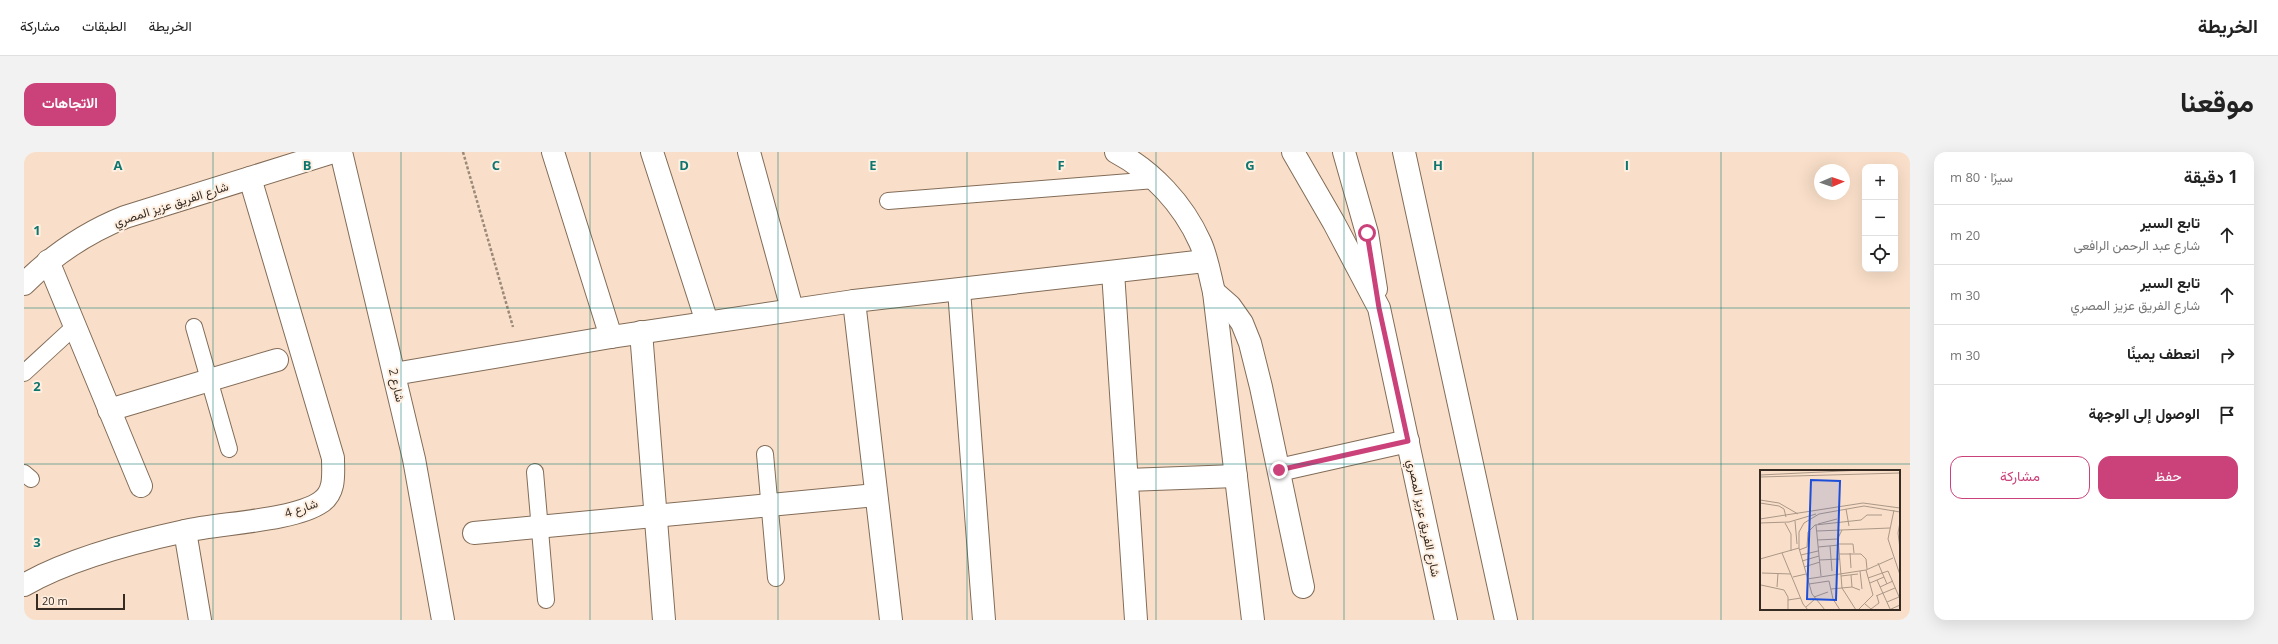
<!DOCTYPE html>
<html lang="ar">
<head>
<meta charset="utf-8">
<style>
  :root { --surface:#fff; --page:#f2f2f2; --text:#222; --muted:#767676; --line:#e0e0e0; --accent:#cb427b }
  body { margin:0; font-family:"Open Sans",Vazirmatn,sans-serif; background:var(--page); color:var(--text); direction:rtl }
  .controls { position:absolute; right:12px; top:12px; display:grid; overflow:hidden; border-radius:8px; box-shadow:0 4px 16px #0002 }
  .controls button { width:36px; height:36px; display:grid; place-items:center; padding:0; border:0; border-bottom:1px solid var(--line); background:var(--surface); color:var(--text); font:20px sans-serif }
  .compass { position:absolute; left:1790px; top:12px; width:36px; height:36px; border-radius:50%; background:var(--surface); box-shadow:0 4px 16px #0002; rotate:88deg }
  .scale { position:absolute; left:12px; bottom:10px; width:89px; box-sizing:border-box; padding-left:4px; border:2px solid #352b23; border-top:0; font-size:11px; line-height:14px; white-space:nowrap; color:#352b23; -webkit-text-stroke:3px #feefe1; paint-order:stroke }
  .stop { position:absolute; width:12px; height:12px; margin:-9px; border:3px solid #cb427b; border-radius:50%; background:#fff }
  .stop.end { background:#cb427b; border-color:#fff; box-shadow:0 1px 4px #0008 }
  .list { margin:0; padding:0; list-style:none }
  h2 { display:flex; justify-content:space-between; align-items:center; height:52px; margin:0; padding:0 16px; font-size:17px }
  h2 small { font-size:13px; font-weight:400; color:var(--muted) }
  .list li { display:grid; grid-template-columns:26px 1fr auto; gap:12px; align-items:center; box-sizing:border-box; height:60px; padding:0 16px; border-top:1px solid var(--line) }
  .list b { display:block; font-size:15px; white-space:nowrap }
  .list p { margin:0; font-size:13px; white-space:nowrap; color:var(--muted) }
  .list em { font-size:13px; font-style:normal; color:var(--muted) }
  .actions { display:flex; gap:8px; padding:12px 16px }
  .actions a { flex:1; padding:9px 0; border:1px solid var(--accent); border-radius:12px; text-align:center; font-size:14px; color:var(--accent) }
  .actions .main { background:var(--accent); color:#fff }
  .icon { flex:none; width:22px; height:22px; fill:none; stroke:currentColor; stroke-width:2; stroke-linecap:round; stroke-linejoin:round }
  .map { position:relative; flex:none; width:1886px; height:468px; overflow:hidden; direction:ltr; border-radius:12px }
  header { display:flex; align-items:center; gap:24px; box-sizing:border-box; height:56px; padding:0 20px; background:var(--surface); border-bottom:1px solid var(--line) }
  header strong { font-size:19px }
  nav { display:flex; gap:22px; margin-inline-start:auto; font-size:14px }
  .intro { display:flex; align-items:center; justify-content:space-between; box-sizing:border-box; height:96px; padding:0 24px }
  h1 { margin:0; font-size:28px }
  .button { padding:10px 18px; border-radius:12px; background:var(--accent); color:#fff; font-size:14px; font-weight:700 }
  main { display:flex; gap:24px; padding:0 24px }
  aside { flex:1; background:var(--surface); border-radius:12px; box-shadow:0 4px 16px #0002 }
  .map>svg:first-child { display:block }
</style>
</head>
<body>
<header>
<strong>الخريطة</strong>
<nav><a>الخريطة</a><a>الطبقات</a><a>مشاركة</a></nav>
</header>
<div class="intro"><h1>موقعنا</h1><a class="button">الاتجاهات</a></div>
<main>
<aside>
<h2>1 دقيقة<small>سيرًا · 80 m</small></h2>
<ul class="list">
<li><svg class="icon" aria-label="ahead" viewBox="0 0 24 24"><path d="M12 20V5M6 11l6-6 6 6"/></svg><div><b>تابع السير</b><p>شارع عبد الرحمن الرافعى</p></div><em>20 m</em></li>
<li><svg class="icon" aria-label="ahead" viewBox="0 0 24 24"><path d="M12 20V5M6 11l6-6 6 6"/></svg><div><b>تابع السير</b><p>شارع الفريق عزيز المصري</p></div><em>30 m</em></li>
<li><svg class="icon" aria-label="right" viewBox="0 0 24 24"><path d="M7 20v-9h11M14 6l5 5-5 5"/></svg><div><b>انعطف يمينًا</b></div><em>30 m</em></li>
<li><svg class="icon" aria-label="arrive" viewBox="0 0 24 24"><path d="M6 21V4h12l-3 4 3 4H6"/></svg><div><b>الوصول إلى الوجهة</b></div></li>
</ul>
<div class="actions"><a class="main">حفظ</a><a>مشاركة</a></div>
</aside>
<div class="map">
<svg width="1886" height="468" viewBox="0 0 1886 468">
  <rect width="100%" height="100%" fill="#f9dfc9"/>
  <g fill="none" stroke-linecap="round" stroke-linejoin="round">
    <g stroke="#826c58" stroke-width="18">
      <g id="service">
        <path d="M864 49 1131 28"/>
        <path d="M170 175 205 297"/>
        <path d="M0 221 50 175"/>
        <path d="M741 302 752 426"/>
        <path d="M511 320 522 448"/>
        <path d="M0 321 7 327"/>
      </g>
    </g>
    <g stroke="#826c58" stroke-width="24">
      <g id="minor">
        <path d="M317 0 390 307 419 468"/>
        <path d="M529 0 587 185"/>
        <path d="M628 0 683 170"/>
        <path d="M725 0 768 157"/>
        <path d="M1092 0C1128 19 1159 52 1176 90 1183 105 1186 124 1190 140L1229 468"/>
        <path d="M1269 0 1310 71 1355 156 1422 468"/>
        <path d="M1320 0 1343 81 1352 137"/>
        <path d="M1380 0 1482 468"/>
        <path d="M24 109 117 334"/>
        <path d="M1089 120 1112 468"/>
        <path d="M0 132C30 102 61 81 101 65L309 0"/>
        <path d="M935 138 960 468"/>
        <path d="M1190 140 1206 154 1218 171 1226 191 1237 235 1279 435"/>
        <path d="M830 149 867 468"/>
        <path d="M617 180 640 468"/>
        <path d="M370 222 587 185 830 149 1181 109"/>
        <path d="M85 258 253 208"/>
        <path d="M1255 318 1384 289"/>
        <path d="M1103 328 1212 324"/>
        <path d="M161 379 176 468"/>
        <path d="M450 381 852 343"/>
        <path d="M0 433C45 407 110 390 161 379 195 371 270 369 297 350 312 340 309 321 309 306L226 26"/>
      </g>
    </g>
    <path stroke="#9b897a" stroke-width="2.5" stroke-dasharray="3 2" stroke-linecap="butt" d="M439 0 489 175"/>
    <use href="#service" stroke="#fff" stroke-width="16"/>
    <use href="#minor" stroke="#fff" stroke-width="22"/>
  </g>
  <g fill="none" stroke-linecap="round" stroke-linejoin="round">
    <path stroke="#cb427b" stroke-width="5" d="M1255 318 1384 289 1355 156 1343 81"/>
  </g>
  <path fill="none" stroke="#0f766e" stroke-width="1" stroke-opacity="0.55" d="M189 0V468M377 0V468M566 0V468M754 0V468M943 0V468M1132 0V468M1320 0V468M1509 0V468M1697 0V468M0 156H1886M0 312H1886"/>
  <g text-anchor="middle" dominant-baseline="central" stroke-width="4" stroke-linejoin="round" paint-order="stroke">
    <g font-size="12" fill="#352b23" stroke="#feefe1">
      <text transform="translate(147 52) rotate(-18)">شارع الفريق عزيز المصري</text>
      <text transform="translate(373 233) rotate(77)">شارع 2</text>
      <text transform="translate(277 356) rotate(-19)">شارع 4</text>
      <text transform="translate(1400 366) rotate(78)">شارع الفريق عزيز المصري</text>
    </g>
  </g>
  <g transform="translate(1736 318)">
    <rect width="140" height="140" fill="#f9dfc9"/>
    <path fill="none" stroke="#ab9787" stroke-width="1" d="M0 5 103 0M0 7 140 3M0 30 19 33 38 44M0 33 19 36 24 39 26 47M86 39 89 56M134 40 128 69 140 105M0 49 103 33 140 38M35 51 37 74M140 52 138 63 140 79M0 53 29 52 56 44M25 53 31 64V81M58 54 77 49M56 55 61 106M82 60 78 68 82 118 96 140M57 61 130 58M57 70 78 69M78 74H93L94 83M70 76 72 101M58 77 79 75M39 80 47 77 48 62 55 55 101 50 107 45H122M22 83 43 134 48 140M90 83 91 98M79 84H101L106 89 107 99M41 85 58 81M0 89 39 78M59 90 80 89M42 91 59 86M0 92V120M118 93 127 114M44 97 60 92M100 101 102 119M2 103 31 104M91 105 92 117M81 106 98 104M33 107 46 104M108 108 128 101 140 129M47 109 106 100 133 88M117 110 130 139M110 113 124 107M49 114 69 111 73 129 80 140M1 115 24 120 28 127V140M17 117 18 103M120 117 133 111M71 119 92 117 100 120M116 126 135 118M54 127 68 122M28 130 41 128M127 132 139 127M105 134 111 139 119 133 117 126M46 137 55 129M65 140 52 124 39 78V62L44 53 59 44 104 36 140 42M98 140 113 125 106 100M129 140 140 135"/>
    <path fill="#1d4ed8" fill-opacity="0.15" stroke="#1d4ed8" stroke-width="2" d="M51 10 80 11 76 130 47 129Z"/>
    <rect width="140" height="140" fill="none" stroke="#352b23" stroke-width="2"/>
  </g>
  <g font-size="13" text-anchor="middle" font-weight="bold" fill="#0f766e" stroke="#feefe1" stroke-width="4" stroke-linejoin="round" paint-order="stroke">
    <text x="94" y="18">A</text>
    <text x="283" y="18">B</text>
    <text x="472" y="18">C</text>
    <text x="660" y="18">D</text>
    <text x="849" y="18">E</text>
    <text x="1037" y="18">F</text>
    <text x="1226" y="18">G</text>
    <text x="1414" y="18">H</text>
    <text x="1603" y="18">I</text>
    <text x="13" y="83">1</text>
    <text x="13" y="239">2</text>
    <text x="13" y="395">3</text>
  </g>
</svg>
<div class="controls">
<button>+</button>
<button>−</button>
<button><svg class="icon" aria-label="locate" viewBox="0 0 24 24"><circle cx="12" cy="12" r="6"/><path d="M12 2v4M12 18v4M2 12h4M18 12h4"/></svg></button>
</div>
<svg class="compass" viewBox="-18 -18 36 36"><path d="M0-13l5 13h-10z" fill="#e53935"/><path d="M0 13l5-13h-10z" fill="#767676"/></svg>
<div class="scale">20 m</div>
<div class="stop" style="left:1343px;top:81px"></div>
<div class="stop end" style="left:1255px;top:318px"></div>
</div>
</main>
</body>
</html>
